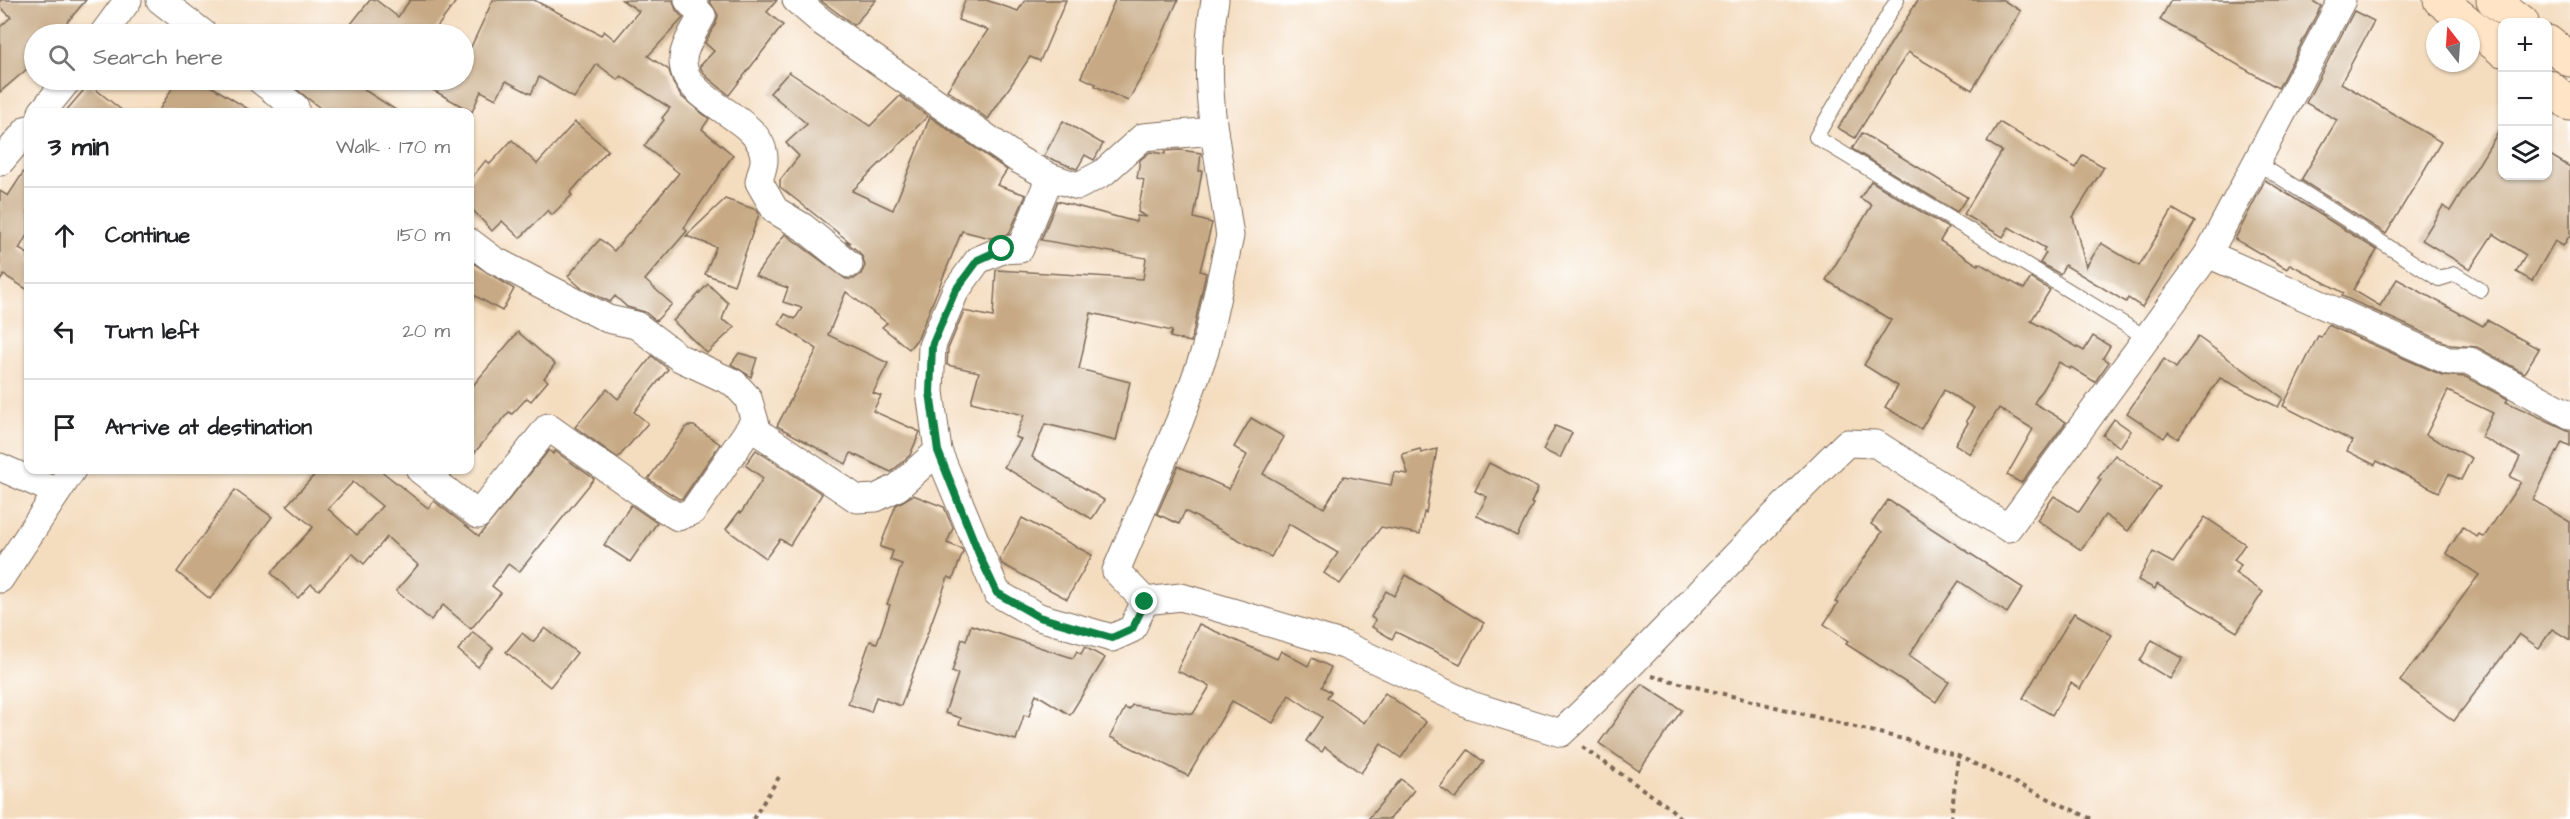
<!DOCTYPE html>
<html lang="en">
<head>
<meta charset="utf-8">
<style>
  :root { --surface:#fff; --page:#f2f2f2; --text:#202124; --muted:#757577; --line:#e0e0e0 }
  body { margin:0; font-family:"Architects Daughter",sans-serif; background:var(--page); color:var(--text) }
  .controls { position:absolute; right:18px; top:18px; display:grid; overflow:hidden; border-radius:12px; box-shadow:0 2px 4px #0004 }
  .controls button { width:54px; height:54px; display:grid; place-items:center; padding:0; border:0; border-bottom:2px solid var(--line); background:var(--surface); color:var(--text); font:30px sans-serif }
  .compass { position:absolute; left:2426px; top:18px; width:54px; height:54px; border-radius:50%; background:var(--surface); box-shadow:0 2px 4px #0004; rotate:343deg }
  .stop { position:absolute; width:18px; height:18px; margin:-14px; border:4px solid #0b8043; border-radius:50%; background:#fff }
  .stop.end { background:#0b8043; border-color:#fff; box-shadow:0 2px 6px #0008 }
  .list { margin:0; padding:0; list-style:none }
  h2 { display:flex; justify-content:space-between; align-items:center; height:78px; margin:0; padding:0 24px; font-size:26px }
  h2 small { font-size:20px; font-weight:400; color:var(--muted) }
  .list li { display:grid; grid-template-columns:39px 1fr auto; gap:18px; align-items:center; box-sizing:border-box; height:96px; padding:0 24px; border-top:2px solid var(--line) }
  .list b { display:block; font-size:22px; white-space:nowrap }
  .list em { font-size:20px; font-style:normal; color:var(--muted) }
  .icon { flex:none; width:33px; height:33px; fill:none; stroke:currentColor; stroke-width:2; stroke-linecap:round; stroke-linejoin:round }
  .map { position:relative; flex:none; width:2570px; height:819px; overflow:hidden }
  .search { position:absolute; background:var(--surface); box-shadow:0 2px 4px #0004; left:24px; top:24px; width:450px; height:66px; display:flex; align-items:center; gap:15px; box-sizing:border-box; padding:0 21px; border-radius:33px; color:var(--muted); font-size:22px }
  .panel { position:absolute; background:var(--surface); box-shadow:0 2px 4px #0004; left:24px; top:108px; width:450px; height:366px; border-radius:12px }
  .map>svg:first-child { display:block }
</style>
</head>
<body>
<div class="map">
<svg width="2570" height="819" viewBox="0 0 2570 819">
  <rect width="100%" height="100%" fill="#fff"/>
  <filter id="ink" filterUnits="userSpaceOnUse"><feTurbulence type="fractalNoise" baseFrequency=".0167" numOctaves="2"/><feDisplacementMap in="SourceGraphic" scale="12" xChannelSelector="R" yChannelSelector="G"/><feConvolveMatrix kernelMatrix="1 2 1 2 8 2 1 2 1" color-interpolation-filters="sRGB"/></filter>
  <filter id="wash" filterUnits="userSpaceOnUse"><feTurbulence type="fractalNoise" baseFrequency=".008" numOctaves="4" result="noise"/><feDisplacementMap in="SourceGraphic" scale="24" xChannelSelector="R" yChannelSelector="G"/><feGaussianBlur stdDeviation="1.35" result="paint"/><feColorMatrix in="noise" values="0 0 0 0 0 0 0 0 0 0 0 0 0 0 0 0 0 1.4 0 .05"/><feComposite in="paint" operator="in"/></filter>
  <g filter="url(#wash)">
    <rect width="100%" height="100%" fill="#f4dcbe"/>
    <g id="blocks">
      <g fill="#c7aa85" fill-rule="evenodd">
        <path d="M0 0H86L57 34H34V63L0 92V27L11 17 0 7Z"/>
        <path d="M370 0H376L398 17 410 0H457L432 34H343Z"/>
        <path d="M493 0H534L601 35 604 31 615 40 639 11 622 0H673L676 10 683 18 648 56 669 70 673 83 682 97 709 119 702 129 733 155 684 228 687 231 645 280 672 304 656 321 645 312 627 307 615 296 610 302 580 287 568 276 600 239 614 251 679 173 644 146 664 120 662 118 670 108 621 76 618 80 597 64 574 98 539 77 531 94 506 81 496 99 481 91 472 112 415 80H464V62Z"/>
        <path d="M709 0H777L767 12 783 25 729 95 707 77 701 69 700 66 714 51 705 43 716 23 718 15Z"/>
        <path d="M820 0H876L854 25Z"/>
        <path d="M965 0H986L1018 11 1025 0H1066L1040 61 1030 57 988 119 947 90 988 30 958 20Z"/>
        <path d="M1115 0H1178L1151 60 1128 101 1095 86 1096 84 1081 77Z"/>
        <path d="M1918 0H2003L2021 11 1972 90 1908 52 1855 138 1838 128Z"/>
        <path d="M2171 0H2311L2321 6 2278 88 2160 20Z"/>
        <path d="M2354 11 2374 21 2341 83 2441 142 2386 234 2301 180 2337 120 2306 103Z"/>
        <path d="M789 72 870 126 900 96 928 116 852 191 893 210 930 117 1007 170 997 185 1026 195 1009 234 990 238 962 231 918 338 909 349 882 327 887 323 846 292 828 335 888 363 873 393 881 396 873 411 920 432 910 455 891 472 851 453 846 464 777 426 817 349 779 324 785 314 795 319 802 308 783 302 788 288 755 276 785 234 846 279H854L861 274 865 266 863 258 859 252 845 241 851 243 780 187V180L799 156 786 143 807 124 770 93Z"/>
        <path d="M177 80H201L253 112H158Z"/>
        <path d="M285 80H349L399 112H325Z"/>
        <path d="M89 84 124 112H65Z"/>
        <path d="M1063 121 1103 144 1094 160 1085 155 1077 169 1044 156Z"/>
        <path d="M575 122 608 150 570 193 572 195 552 215 548 210 520 238 502 221 492 231 470 207V180L486 160 490 164 512 140 537 164Z"/>
        <path d="M1999 122 2075 168 2083 155 2104 167 2073 217 2086 267 2101 243 2139 266 2173 209 2195 222 2142 307 2128 298 2126 302 2065 265 2060 274 2040 263 2046 253 2043 251 2045 248 2009 227 2003 237 1964 214 2002 151 1987 142Z"/>
        <path d="M2502 126V176H2547V153L2570 167V235L2563 246 2555 241 2532 281 2516 272 2526 255 2493 234 2470 269 2422 240 2443 206 2450 211Z"/>
        <path d="M1862 133 1967 197 1957 212 1852 149Z"/>
        <path d="M1180 150 1201 153 1199 171H1202L1194 218 1212 223 1200 271 1206 273 1191 342 1170 337 1172 331 1091 313 1079 369 1130 382 1116 441 1045 424 1032 457 1104 500 1092 519 1004 467 1021 439 1015 437 1024 415 971 402 979 372 947 365 948 349 964 311 993 317 996 270 1143 279 1146 258 1041 240 1057 201 1136 222 1137 216 1147 217 1138 212 1144 180 1137 178 1140 160 1150 152 1165 154V151Z"/>
        <path d="M28 165V233L19 249 28 254V290L4 275 0 281V191L8 196Z"/>
        <path d="M2265 180 2377 250 2353 290 2380 306 2397 279 2483 326 2487 320 2539 349 2524 373 2477 347 2451 345 2342 296 2344 293 2290 264 2287 269 2235 239Z"/>
        <path d="M1871 181 1948 228 1940 241 1978 265 1979 263 2024 289 2031 278 2050 290 2031 321 2084 351 2093 336 2110 346 2103 358 2109 362 2095 382 2071 367 2070 369 2059 362 2034 403 2066 422 2021 483 2007 475 2033 429 1999 408 1970 454 1955 444 1968 423 1966 421 1974 408 1944 390 1921 429 1885 407 1898 386 1864 365 1891 320 1826 280 1872 205 1860 198Z"/>
        <path d="M725 199 757 210 759 214 734 285 705 274 716 247 686 236Z"/>
        <path d="M470 261 514 289 502 311 470 293Z"/>
        <path d="M708 284 728 303 722 320 735 327 707 353 673 321Z"/>
        <path d="M2328 325 2442 375 2466 377 2508 399 2506 402 2570 431V446L2562 442 2533 500 2570 522V640L2552 629 2539 648 2519 634 2454 721 2400 681 2479 575 2446 553 2463 527 2477 537 2479 534 2484 537 2521 482 2510 477 2520 457 2481 437 2493 413 2448 391 2426 435 2472 458 2461 480 2449 474 2439 492 2377 461 2375 465 2347 451 2352 441 2283 406 2318 336 2321 337Z"/>
        <path d="M518 332 555 364 544 378 548 381 531 401 527 398 512 414 509 412 470 458V389Z"/>
        <path d="M2198 337 2283 398 2278 407 2220 378 2178 439 2168 432 2164 438 2127 413 2164 359 2176 368Z"/>
        <path d="M739 353 757 358 751 377 731 364Z"/>
        <path d="M652 356 668 369 634 412 648 423 618 458 575 427 607 389 618 399Z"/>
        <path d="M1251 418 1284 437 1263 474 1324 508 1344 476 1391 485 1394 472 1408 474 1402 454 1420 449 1421 453 1437 449 1426 513 1424 512 1420 534 1381 527 1340 584 1324 573 1338 553 1289 524 1271 557 1185 511 1179 524 1157 514 1178 466 1229 489 1247 455 1234 447Z"/>
        <path d="M2114 419 2131 431 2120 447 2103 435Z"/>
        <path d="M687 426H694L720 444 683 498 679 499 648 479Z"/>
        <path d="M1555 426 1572 433 1560 458 1543 450Z"/>
        <path d="M549 450 553 454 555 451 594 479 519 572 508 564 492 586 501 593 471 629 443 605 431 620 396 591 418 565 387 537 364 564 352 553 319 590 311 584 298 598 271 573 313 527 287 505 319 470H380L428 508 434 501 479 536ZM353 482 382 506 357 535 328 509Z"/>
        <path d="M756 450 822 494 790 545 780 539 766 558 726 529 739 512 741 513 763 478 745 465Z"/>
        <path d="M2115 455 2160 487 2128 531 2105 515 2081 550 2037 520 2054 496 2079 512 2101 480 2098 478Z"/>
        <path d="M1489 463 1538 488 1531 503 1533 504 1517 536 1477 516 1487 497 1475 491Z"/>
        <path d="M235 490 272 517 210 599 177 572Z"/>
        <path d="M913 495 944 507 953 528 947 543 962 549 963 552 953 579 948 577 901 706 876 697 871 712 848 704 870 641 877 643 890 605 887 604 902 564 890 560 893 551 880 547 896 505Z"/>
        <path d="M1888 500 2023 588 2007 613 1959 581 1909 655 1949 682 1936 702 1846 644 1848 641 1824 624 1838 603 1835 602 1882 532 1871 524Z"/>
        <path d="M631 505 657 523 630 562 604 545Z"/>
        <path d="M2205 517 2245 544 2234 560 2241 565 2235 573 2263 592 2237 632 2157 584 2155 589 2138 580 2153 552 2173 563Z"/>
        <path d="M1022 518 1092 555 1067 599 1002 564 1000 559Z"/>
        <path d="M1406 575 1484 623 1460 664 1396 632 1392 639 1372 627 1375 620 1371 617 1386 591 1394 596Z"/>
        <path d="M2074 613 2112 635 2080 689 2071 683 2052 715 2023 698Z"/>
        <path d="M1199 624 1277 659 1281 651 1308 666 1312 658 1331 667 1322 687 1331 692 1327 697 1364 723 1385 693 1426 722 1401 758 1381 744 1361 773 1325 747 1322 752 1306 741 1322 717 1289 695 1273 723 1232 701 1188 776 1110 737 1125 708 1129 710 1132 705 1193 714 1210 686 1177 671Z"/>
        <path d="M971 625 1073 658 1077 651 1081 654 1085 647 1105 658 1070 715 1036 694 1029 716 1024 715 1016 740 959 724 961 718 945 713 958 674 952 672 962 639 966 641Z"/>
        <path d="M545 628 577 653 550 687 506 652 522 633 533 642Z"/>
        <path d="M473 632 493 648 478 667 458 650Z"/>
        <path d="M2152 640 2183 658 2170 679 2140 661Z"/>
        <path d="M1642 684 1682 710 1639 771 1599 743Z"/>
        <path d="M1468 750 1484 762 1456 799 1440 787Z"/>
        <path d="M1401 779 1414 790 1390 819H1368Z"/>
      </g>
    </g>
  </g>
  <g filter="url(#ink)">
    <use href="#blocks" fill-opacity="0" stroke="#7c6856" stroke-width="1.5"/>
    <g fill="none" stroke-linecap="round" stroke-linejoin="round">
      <g stroke="#7c6856" stroke-width="16">
        <g id="lane">
          <path d="M1897 0 1816 137 2147 338"/>
          <path d="M2256 162 2439 279 2455 274 2481 290"/>
        </g>
      </g>
      <g stroke="#7c6856" stroke-width="29">
        <g id="street">
          <path d="M160 0 204 34"/>
          <path d="M688 0 702 16C696 28 684 45 683 59 681 105 765 115 764 160 764 167 760 175 759 182L775 210 803 227 849 264"/>
          <path d="M796 0 822 22 1019 160 1050 177 1078 186 1103 173 1143 137 1214 131C1208 87 1207 44 1215 0"/>
          <path d="M103 34 128 0"/>
          <path d="M260 80 295 107"/>
          <path d="M42 112 68 80"/>
          <path d="M0 162 28 129"/>
          <path d="M1050 177 1020 249 1002 250 978 260 955 292 932 346 930 392 938 451 997 593 1039 617 1112 638 1132 629 1145 601 1116 571 1180 420 1205 351 1230 236 1214 131"/>
          <path d="M470 242 494 260 608 319 636 325 680 358 734 383 748 398 758 432 857 499 876 498 898 487 938 451"/>
          <path d="M2208 254 2448 361H2470L2570 415"/>
          <path d="M0 467 57 492"/>
          <path d="M420 470 478 515 548 427 658 505 678 517 693 511 754 422"/>
          <path d="M0 579 72 470"/>
          <path d="M1145 601 1181 597 1344 645 1471 705 1561 733C1660 640 1749 537 1847 443L1876 444 2008 528 2208 254 2342 0"/>
        </g>
      </g>
      <g stroke="#7c6856" stroke-width="35">
        <g id="secondary">
          <path d="M2440 0 2502 50"/>
          <path d="M2493 0 2522 22"/>
          <path d="M2548 42 2570 60"/>
          <path d="M2548 86 2570 104"/>
        </g>
      </g>
      <g stroke="#7c6856" stroke-width="4" stroke-dasharray="4.5 4.5" stroke-linecap="butt">
        <path d="M1652 676 1907 740 1958 756 2092 819"/>
        <path d="M1582 747 1670 808 1681 819"/>
        <path d="M753 819 779 777"/>
        <path d="M1951 819 1958 756"/>
      </g>
      <use href="#lane" stroke="#fff" stroke-width="14"/>
      <use href="#street" stroke="#fff" stroke-width="27"/>
      <use href="#secondary" stroke="#ffe4c6" stroke-width="33"/>
    </g>
  </g>
  <g fill="none" stroke-linecap="round" stroke-linejoin="round" filter="url(#ink)">
    <path stroke="#0b8043" stroke-width="8" d="M1002 249 978 260 955 291 932 346 930 392 938 451 981 559 997 593 1039 617 1112 638 1132 629 1145 602"/>
  </g>
</svg>
<div class="controls">
<button>+</button>
<button>−</button>
<button><svg class="icon" aria-label="layers" viewBox="0 0 24 24"><path d="M12 4l9 5-9 5-9-5zM3 14l9 5 9-5"/></svg></button>
</div>
<svg class="compass" viewBox="-18 -18 36 36"><path d="M0-13l5 13h-10z" fill="#e53935"/><path d="M0 13l5-13h-10z" fill="#757577"/></svg>
<div class="stop" style="left:1002px;top:249px"></div>
<div class="stop end" style="left:1145px;top:602px"></div>
<div class="search"><svg class="icon" aria-label="search" viewBox="0 0 24 24"><circle cx="10" cy="10" r="6"/><path d="M15 15l6 6"/></svg>Search here</div>
<section class="panel">
<h2>3 min<small>Walk · 170 m</small></h2>
<ul class="list">
<li><svg class="icon" aria-label="ahead" viewBox="0 0 24 24"><path d="M12 20V5M6 11l6-6 6 6"/></svg><div><b>Continue</b></div><em>150 m</em></li>
<li><svg class="icon" aria-label="left" viewBox="0 0 24 24"><path d="M17 20v-9H6M10 6l-5 5 5 5"/></svg><div><b>Turn left</b></div><em>20 m</em></li>
<li><svg class="icon" aria-label="arrive" viewBox="0 0 24 24"><path d="M6 21V4h12l-3 4 3 4H6"/></svg><div><b>Arrive at destination</b></div></li>
</ul>
</section>
</div>
</body>
</html>
